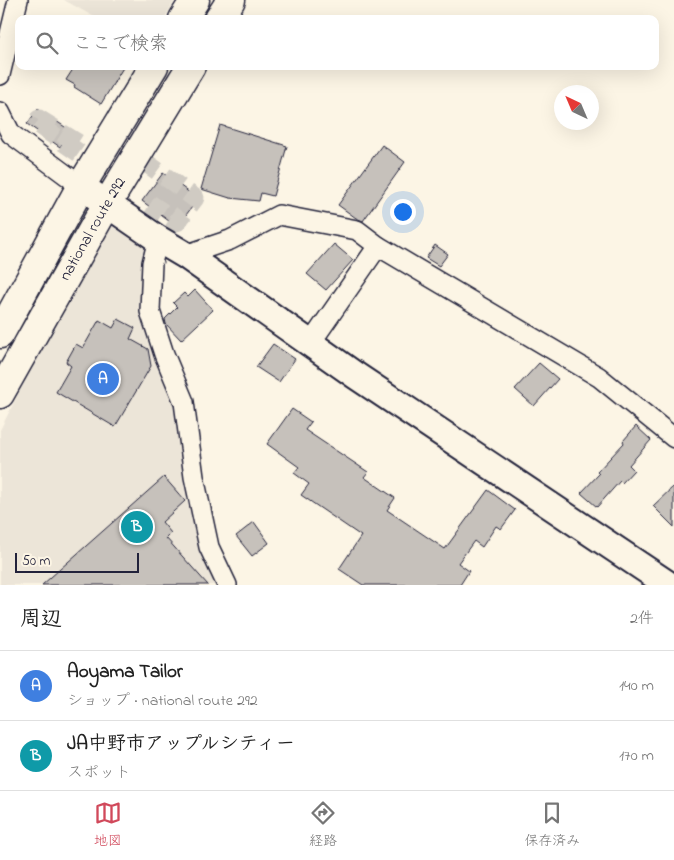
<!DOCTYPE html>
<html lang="ja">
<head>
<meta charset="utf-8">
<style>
  :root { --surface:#fff; --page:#f2f2f2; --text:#222; --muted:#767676; --line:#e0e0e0; --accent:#d1495b }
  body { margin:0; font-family:"Indie Flower","Klee One",sans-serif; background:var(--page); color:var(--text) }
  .compass { position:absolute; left:554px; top:85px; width:45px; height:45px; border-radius:50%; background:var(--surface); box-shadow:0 5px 20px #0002; rotate:316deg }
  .scale { position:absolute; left:15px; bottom:12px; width:124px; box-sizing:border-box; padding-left:5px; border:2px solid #22223b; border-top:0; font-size:14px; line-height:18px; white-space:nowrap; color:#22223b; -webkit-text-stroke:4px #fcf5e5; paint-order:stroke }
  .you { position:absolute; left:402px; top:211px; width:18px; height:18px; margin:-12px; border:4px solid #fff; border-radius:50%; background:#1a73e8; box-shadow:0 0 0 8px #1a73e833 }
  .badge { display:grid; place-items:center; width:32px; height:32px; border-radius:50%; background:var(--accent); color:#fff; font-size:16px; font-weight:700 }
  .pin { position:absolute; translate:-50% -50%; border:2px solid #fff; box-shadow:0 1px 5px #0006 }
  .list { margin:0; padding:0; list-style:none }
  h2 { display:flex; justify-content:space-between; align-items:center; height:65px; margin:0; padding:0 20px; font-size:21px }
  h2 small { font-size:16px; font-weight:400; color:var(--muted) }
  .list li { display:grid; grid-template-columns:32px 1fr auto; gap:15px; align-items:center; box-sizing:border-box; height:70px; padding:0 20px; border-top:1px solid var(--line) }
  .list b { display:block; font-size:19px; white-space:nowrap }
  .list p { margin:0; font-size:16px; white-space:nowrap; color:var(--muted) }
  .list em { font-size:16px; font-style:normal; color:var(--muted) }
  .icon { flex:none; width:28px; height:28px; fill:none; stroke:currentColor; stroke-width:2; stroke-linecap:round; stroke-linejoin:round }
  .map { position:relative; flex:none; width:674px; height:585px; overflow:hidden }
  .search { position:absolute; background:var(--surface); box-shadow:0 5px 20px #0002; left:15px; right:15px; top:15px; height:55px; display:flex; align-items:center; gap:12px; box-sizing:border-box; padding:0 18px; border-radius:10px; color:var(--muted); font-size:19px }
  .sheet { height:205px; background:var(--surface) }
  nav { display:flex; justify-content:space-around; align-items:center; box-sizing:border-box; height:70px; border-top:1px solid var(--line); background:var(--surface); font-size:14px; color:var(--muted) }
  nav a { display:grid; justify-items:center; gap:2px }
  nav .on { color:var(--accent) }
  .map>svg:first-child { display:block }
</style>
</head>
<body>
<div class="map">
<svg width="674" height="585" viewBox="0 0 674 585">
  <rect width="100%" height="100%" fill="#fcf5e5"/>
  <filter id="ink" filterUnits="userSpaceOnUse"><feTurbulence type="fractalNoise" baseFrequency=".02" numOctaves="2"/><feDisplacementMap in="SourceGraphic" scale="10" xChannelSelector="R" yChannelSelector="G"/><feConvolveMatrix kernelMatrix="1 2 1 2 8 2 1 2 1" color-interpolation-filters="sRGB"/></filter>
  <g filter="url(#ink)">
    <g fill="#ece5d8">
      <path d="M64 0H175L164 19H98Z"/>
      <path d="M118 210 158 239 150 311 227 585H0V430L61 310Z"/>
    </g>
    <g fill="#c6c1bb" stroke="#22223b">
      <path d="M75 66H124L101 104 74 87 75 85 66 80Z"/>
      <path d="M38 109 71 131 60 147 27 124Z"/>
      <path d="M220 125 287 146 273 196 261 193 259 201 230 198 201 189Z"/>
      <path d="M382 145 405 162 363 221 356 218 338 205Z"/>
      <path d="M163 173 198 199 177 227 142 201Z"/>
      <path d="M334 244 353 260 326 290 307 274Z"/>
      <path d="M435 245 448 254 439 266 426 258Z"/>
      <path d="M195 290 213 310 181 340 166 324 165 319 177 307 173 303 184 293 188 297Z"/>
      <path d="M118 319 135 328 130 339 148 349 151 366 115 427 56 392 71 366 66 362 76 344 83 348 99 320 113 328Z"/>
      <path d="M273 344 295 359 279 382 256 367Z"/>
      <path d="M539 363 558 379 534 406 515 389Z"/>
      <path d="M292 409 311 422 305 430 368 472 364 477 395 498 387 510 445 549 488 490 515 510 501 529 496 526 482 547 474 541 458 563 469 571 460 585H363L339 569 361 536 301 495 309 484 294 473 299 467 267 444Z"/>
      <path d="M636 426 651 440 629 465 634 470 622 483 620 481 597 507 581 493 599 474 597 472 624 443 623 441Z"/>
      <path d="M164 477 185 501 162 522 171 533 166 538 208 585H42Z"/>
      <path d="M674 486V527L653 506Z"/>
      <path d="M254 522 269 543 252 556 236 536Z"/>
    </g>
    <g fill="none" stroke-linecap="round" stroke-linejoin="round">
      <g stroke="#d0cbc3" stroke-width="19" stroke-dasharray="19 9" stroke-linecap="butt">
        <path d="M79 153 36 123 39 119 81 145"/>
        <path d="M142 160 195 198 177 222 150 204"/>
      </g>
      <g stroke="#22223b" stroke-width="22">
        <g id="street">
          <path d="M0 75 18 0"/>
          <path d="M0 112 11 134 81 186"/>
          <path d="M158 239 152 263 150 311 164 354 184 402 194 477 209 547 227 585"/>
          <path d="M185 255 230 240 279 215 357 230 378 246 599 377 674 438"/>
          <path d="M310 344 378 246"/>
        </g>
      </g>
      <g stroke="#22223b" stroke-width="30">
        <path id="secondary" d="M81 186 158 239 185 255 355 375 669 585"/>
      </g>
      <g stroke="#22223b" stroke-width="31">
        <g id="highway">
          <path d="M183 19 195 0"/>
          <path d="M219 19 231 0"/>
          <path d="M0 334 81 186 154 66"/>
          <path d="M0 394 107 204 191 66"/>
        </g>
      </g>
      <use href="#street" stroke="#fcf5e5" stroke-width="19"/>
      <use href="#secondary" stroke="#fcf5e5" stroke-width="26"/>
      <use href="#highway" stroke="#fcf5e5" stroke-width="28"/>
    </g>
  </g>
  <g text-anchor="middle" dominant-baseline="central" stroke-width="5" stroke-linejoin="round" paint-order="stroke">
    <g font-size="16" fill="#22223b" stroke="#fcf5e5">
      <text transform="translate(93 229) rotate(-60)">national route 292</text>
    </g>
  </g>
</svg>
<svg class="compass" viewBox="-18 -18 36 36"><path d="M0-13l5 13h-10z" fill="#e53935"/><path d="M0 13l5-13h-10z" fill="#767676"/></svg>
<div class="scale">50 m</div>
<div class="you"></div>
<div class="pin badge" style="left:103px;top:379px;background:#3f7fe0">A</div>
<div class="pin badge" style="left:137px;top:527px;background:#0f9aa8">B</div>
<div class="search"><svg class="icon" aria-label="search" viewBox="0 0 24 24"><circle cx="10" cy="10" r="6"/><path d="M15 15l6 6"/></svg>ここで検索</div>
</div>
<section class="sheet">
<h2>周辺<small>2件</small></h2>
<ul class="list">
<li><span class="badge" style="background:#3f7fe0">A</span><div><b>Aoyama Tailor</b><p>ショップ · national route 292</p></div><em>140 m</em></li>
<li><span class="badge" style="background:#0f9aa8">B</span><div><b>JA中野市アップルシティー</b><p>スポット</p></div><em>170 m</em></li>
</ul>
</section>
<nav>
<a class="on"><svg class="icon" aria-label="map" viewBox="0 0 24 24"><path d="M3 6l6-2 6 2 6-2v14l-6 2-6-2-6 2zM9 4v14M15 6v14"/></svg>地図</a>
<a><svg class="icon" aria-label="directions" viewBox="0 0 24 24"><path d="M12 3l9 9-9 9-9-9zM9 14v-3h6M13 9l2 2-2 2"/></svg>経路</a>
<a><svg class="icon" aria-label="saved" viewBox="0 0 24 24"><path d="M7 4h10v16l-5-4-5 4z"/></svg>保存済み</a>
</nav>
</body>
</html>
